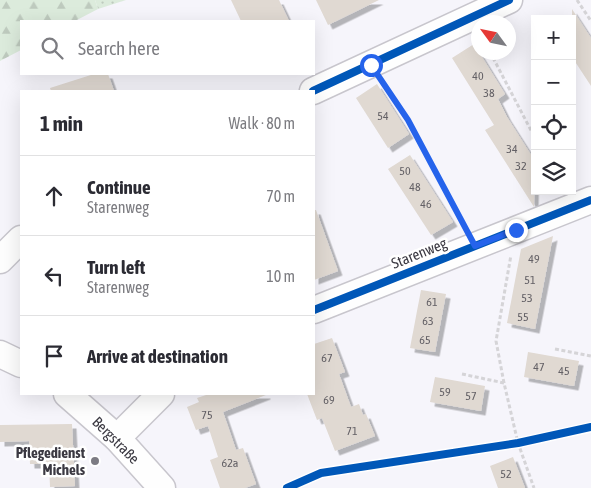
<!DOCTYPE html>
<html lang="en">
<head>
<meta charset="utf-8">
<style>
  :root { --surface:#fff; --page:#f7f7f7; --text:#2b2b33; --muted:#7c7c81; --line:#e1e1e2 }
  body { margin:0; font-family:"Asap Condensed",sans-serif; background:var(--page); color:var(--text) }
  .controls { position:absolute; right:15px; top:15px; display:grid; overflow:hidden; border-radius:0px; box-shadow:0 5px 20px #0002 }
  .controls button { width:45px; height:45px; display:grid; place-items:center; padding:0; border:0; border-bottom:1px solid var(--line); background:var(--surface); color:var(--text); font:25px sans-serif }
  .compass { position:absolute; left:471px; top:15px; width:45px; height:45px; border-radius:50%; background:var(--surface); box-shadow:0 5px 20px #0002; rotate:303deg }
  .stop { position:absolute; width:15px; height:15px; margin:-11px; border:4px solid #2563eb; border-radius:50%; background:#fff }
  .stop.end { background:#2563eb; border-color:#fff; box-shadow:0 1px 5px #0008 }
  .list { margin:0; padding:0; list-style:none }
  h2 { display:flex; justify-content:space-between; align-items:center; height:65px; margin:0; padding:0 20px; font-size:21px }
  h2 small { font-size:16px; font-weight:400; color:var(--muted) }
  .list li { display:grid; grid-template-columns:32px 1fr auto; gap:15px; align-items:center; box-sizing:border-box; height:80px; padding:0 20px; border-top:1px solid var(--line) }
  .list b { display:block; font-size:19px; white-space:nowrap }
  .list p { margin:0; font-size:16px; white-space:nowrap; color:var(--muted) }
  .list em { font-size:16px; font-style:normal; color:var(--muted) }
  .icon { flex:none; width:28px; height:28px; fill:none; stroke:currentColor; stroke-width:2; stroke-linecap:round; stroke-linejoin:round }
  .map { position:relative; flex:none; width:591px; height:488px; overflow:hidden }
  .search { position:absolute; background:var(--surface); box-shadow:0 5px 20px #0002; left:20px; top:20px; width:295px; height:55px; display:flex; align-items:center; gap:12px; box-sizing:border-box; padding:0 18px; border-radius:0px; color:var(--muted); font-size:19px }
  .panel { position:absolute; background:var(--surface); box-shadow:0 5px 20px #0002; left:20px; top:90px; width:295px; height:305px; border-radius:0px }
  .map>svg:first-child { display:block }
</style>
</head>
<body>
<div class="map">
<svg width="591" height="488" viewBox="0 0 591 488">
  <defs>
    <pattern id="grass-dots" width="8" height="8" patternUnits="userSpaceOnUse" patternTransform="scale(1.25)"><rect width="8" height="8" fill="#dcebdc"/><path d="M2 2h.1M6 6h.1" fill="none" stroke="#becabe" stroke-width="1.8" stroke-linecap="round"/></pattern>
    <pattern id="forest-firs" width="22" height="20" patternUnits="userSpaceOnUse" patternTransform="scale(1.25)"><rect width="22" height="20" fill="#dcebdc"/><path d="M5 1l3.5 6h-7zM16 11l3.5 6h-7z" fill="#becabe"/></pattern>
    <filter id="shadow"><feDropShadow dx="4.5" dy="4.5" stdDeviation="0" flood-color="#0004"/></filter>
  </defs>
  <rect width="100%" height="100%" fill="#f6f5fb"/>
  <path fill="url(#grass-dots)" d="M95 0H126L98 9Z"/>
  <path fill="url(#forest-firs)" d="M0 0H95L98 9 75 21H21V50L0 61Z"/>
  <g fill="#e0d9d2" filter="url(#shadow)">
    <path d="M231 0H279L289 21H241Z"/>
    <path d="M316 0H379L328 25Z"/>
    <path d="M572 9 591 38V86L572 57Z"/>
    <path d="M474 44 505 94 498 99 507 117 535 161 534 207 485 130 494 125 452 58Z"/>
    <path d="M94 74H108L114 91H51L50 88Z"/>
    <path d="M377 84 409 134 388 148 356 98Z"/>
    <path d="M410 155 453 222 431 235 388 169Z"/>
    <path d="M314 210H316L338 271 314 280Z"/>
    <path d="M553 236 535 329 507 323 521 249Z"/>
    <path d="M421 290 446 294 435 352 410 348Z"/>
    <path d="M332 338 345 372 339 374 351 407 359 404 363 415 366 414 375 436 335 451 322 418 317 420 307 394H314V344Z"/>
    <path d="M528 352 579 361 574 386 524 377Z"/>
    <path d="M435 377 485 386 481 411 430 402Z"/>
    <path d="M209 394H266V395L223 412 236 450 243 448 256 484 245 488H220L210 460 218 457 208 426 196 430 187 407 199 402 197 398Z"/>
    <path d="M72 424 75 486 50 487 49 464H30L29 441 0 442V425Z"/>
    <path d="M513 457 525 488H498L490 466Z"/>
  </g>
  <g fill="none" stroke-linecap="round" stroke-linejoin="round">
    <g stroke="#c8c6cd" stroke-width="29">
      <g id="minor">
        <path d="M313 91 509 0"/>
        <path d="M0 260 21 239"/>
        <path d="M314 310 591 200"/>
        <path d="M0 354 21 364"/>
        <path d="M67 394 117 438 162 488"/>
        <path d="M117 438 161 394"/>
      </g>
    </g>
    <g stroke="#d5d4d7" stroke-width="3" stroke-dasharray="4 2.5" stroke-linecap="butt">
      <path d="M577 0 591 21"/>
      <path d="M490 52 535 138"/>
      <path d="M384 83 408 120 464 226"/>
      <path d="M555 349 591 356"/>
      <path d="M462 374 504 383 518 443 534 488"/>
      <path d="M504 383 496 341 511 255"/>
    </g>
    <use href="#minor" stroke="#fefefe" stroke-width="26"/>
    <g stroke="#fff" stroke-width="11">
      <g id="cycleway">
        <path d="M313 91 509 0"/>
        <path d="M314 310 591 200"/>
        <path d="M287 488 321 473 518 443 591 427"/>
      </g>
    </g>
    <use href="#cycleway" stroke="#0057b8" stroke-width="8"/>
  </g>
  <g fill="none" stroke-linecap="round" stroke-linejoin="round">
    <path stroke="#2563eb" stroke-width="6" d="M371 65 408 120 475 246 516 230"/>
  </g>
  <circle fill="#7c7b83" stroke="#fff" stroke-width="2" cx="95" cy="461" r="5"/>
  <g text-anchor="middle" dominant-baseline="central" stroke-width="5" stroke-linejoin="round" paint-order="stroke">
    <g font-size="12" fill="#646166">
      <text x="478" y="76">40</text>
      <text x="489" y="93">38</text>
      <text x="383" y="116">54</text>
      <text x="512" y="149">34</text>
      <text x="521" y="166">32</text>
      <text x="405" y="171">50</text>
      <text x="415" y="187">48</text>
      <text x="426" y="204">46</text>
      <text x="534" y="259">49</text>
      <text x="530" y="280">51</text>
      <text x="527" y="298">53</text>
      <text x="432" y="302">61</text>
      <text x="523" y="317">55</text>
      <text x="428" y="321">63</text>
      <text x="425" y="340">65</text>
      <text x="327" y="358">67</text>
      <text x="539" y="367">47</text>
      <text x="564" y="371">45</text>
      <text x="445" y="392">59</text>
      <text x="471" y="396">57</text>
      <text x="329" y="400">69</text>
      <text x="207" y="415">75</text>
      <text x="352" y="431">71</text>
      <text x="230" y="463">62a</text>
      <text x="506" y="474">52</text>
    </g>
    <g font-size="15" fill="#3b3942" stroke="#fff">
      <text transform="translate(419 253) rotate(-22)">Starenweg</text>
      <text transform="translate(116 440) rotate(45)">Bergstraße</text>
    </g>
    <g font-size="15" font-weight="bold" fill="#3b3942" stroke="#fff" text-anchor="end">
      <text x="85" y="452">Pflegedienst<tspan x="85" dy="17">Michels</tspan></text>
    </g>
  </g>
</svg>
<div class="controls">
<button>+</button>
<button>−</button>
<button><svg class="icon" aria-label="locate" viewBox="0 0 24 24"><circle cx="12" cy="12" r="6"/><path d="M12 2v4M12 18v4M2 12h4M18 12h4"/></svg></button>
<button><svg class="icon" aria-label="layers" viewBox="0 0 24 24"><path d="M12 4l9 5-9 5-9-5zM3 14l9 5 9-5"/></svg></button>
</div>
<svg class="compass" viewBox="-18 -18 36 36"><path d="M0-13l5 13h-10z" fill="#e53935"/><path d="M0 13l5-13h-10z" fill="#7c7c81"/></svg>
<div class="stop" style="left:371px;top:65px"></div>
<div class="stop end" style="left:516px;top:230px"></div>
<div class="search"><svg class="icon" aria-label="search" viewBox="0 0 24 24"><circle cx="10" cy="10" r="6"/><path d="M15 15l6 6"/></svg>Search here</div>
<section class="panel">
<h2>1 min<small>Walk · 80 m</small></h2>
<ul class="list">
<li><svg class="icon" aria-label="ahead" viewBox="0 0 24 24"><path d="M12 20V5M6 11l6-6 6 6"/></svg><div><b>Continue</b><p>Starenweg</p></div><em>70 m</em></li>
<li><svg class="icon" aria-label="left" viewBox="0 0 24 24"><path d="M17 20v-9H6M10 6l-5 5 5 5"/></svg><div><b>Turn left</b><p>Starenweg</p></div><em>10 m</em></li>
<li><svg class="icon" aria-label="arrive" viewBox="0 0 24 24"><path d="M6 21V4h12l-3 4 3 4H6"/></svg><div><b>Arrive at destination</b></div></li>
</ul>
</section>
</div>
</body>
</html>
